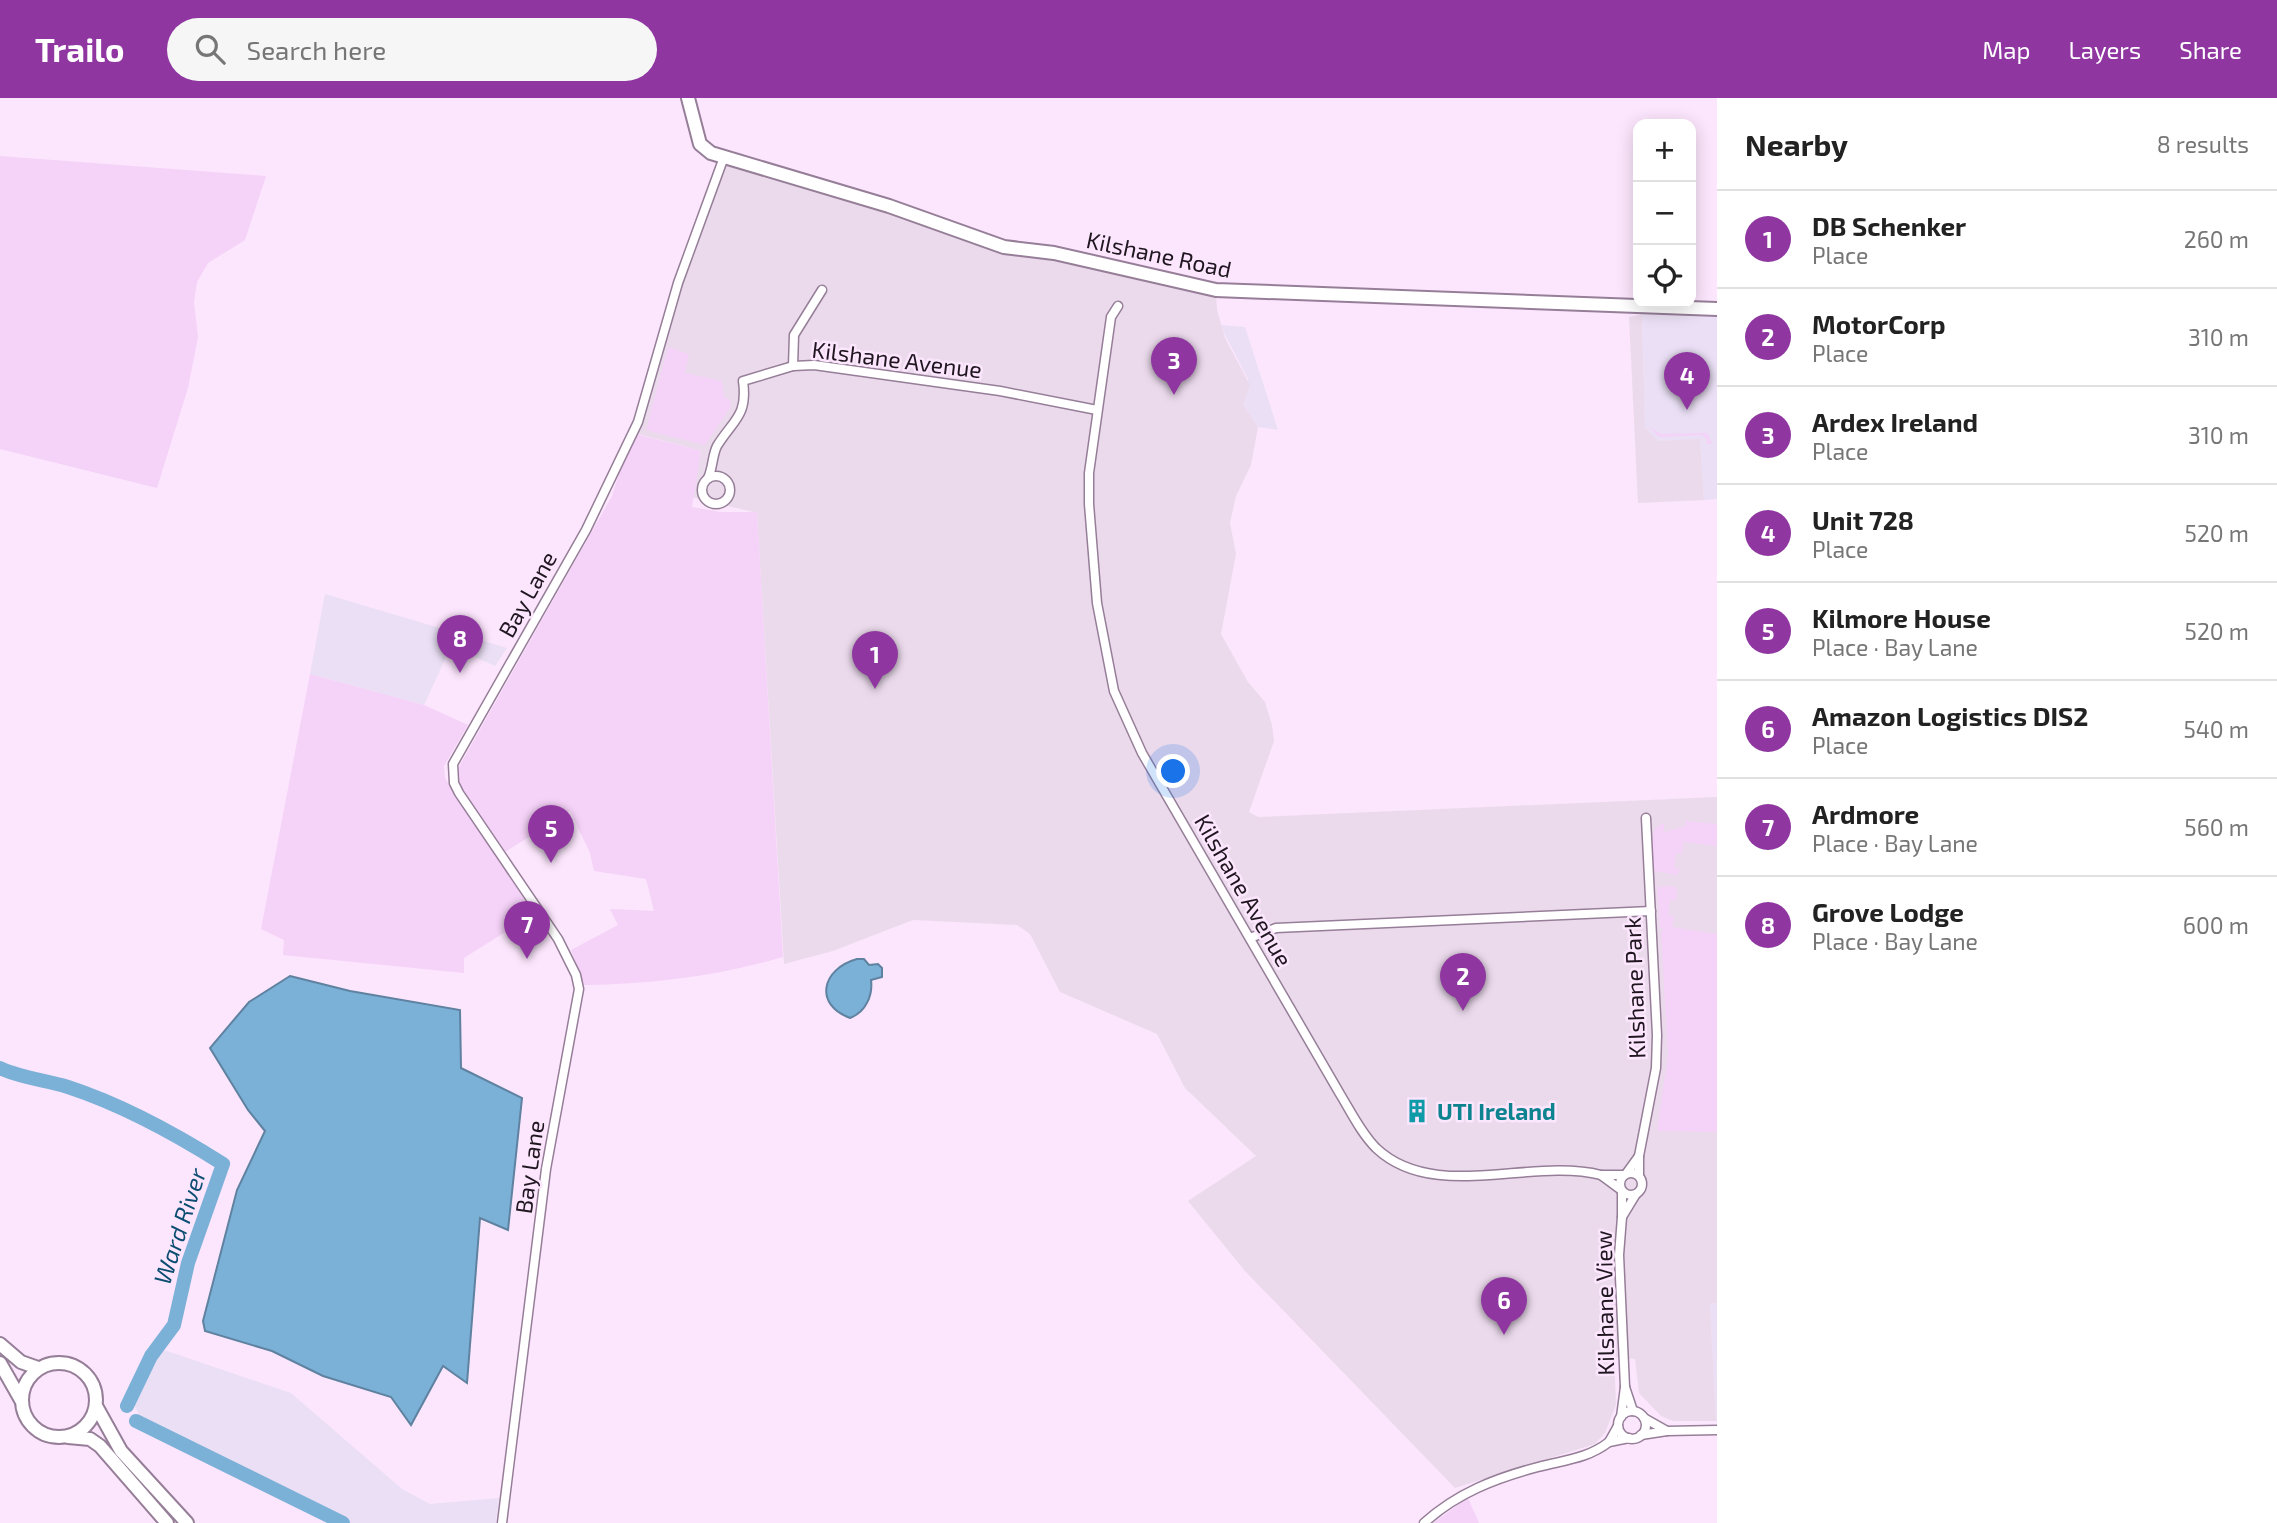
<!DOCTYPE html>
<html lang="en">
<head>
<meta charset="utf-8">
<style>
  :root { --surface:#fff; --page:#f6f6f6; --text:#222; --muted:#767676; --line:#e0e0e0; --accent:#8f36a1 }
  body { margin:0; font-family:"Exo 2",sans-serif; background:var(--page); color:var(--text) }
  .controls { position:absolute; right:21px; top:21px; display:grid; overflow:hidden; border-radius:14px; box-shadow:0 4px 18px #0003 }
  .controls button { width:63px; height:63px; display:grid; place-items:center; padding:0; border:0; border-bottom:2px solid var(--line); background:var(--surface); color:var(--text); font:35px sans-serif }
  .you { position:absolute; left:1174px; top:674px; width:24px; height:24px; margin:-18px; border:5px solid #fff; border-radius:50%; background:#1a73e8; box-shadow:0 0 0 10px #1a73e833 }
  .badge { display:grid; place-items:center; width:46px; height:46px; border-radius:50%; background:var(--accent); color:#fff; font-size:23px; font-weight:700 }
  .pin { position:absolute; translate:-50% -58px; filter:drop-shadow(0 2px 4px #0008) }
  .pin::after { content:''; position:absolute; top:37px; width:24px; height:21px; background:inherit; clip-path:polygon(0 0,100% 0,50% 100%) }
  .list { margin:0; padding:0; list-style:none }
  h2 { display:flex; justify-content:space-between; align-items:center; height:91px; margin:0; padding:0 28px; font-size:30px }
  h2 small { font-size:23px; font-weight:400; color:var(--muted) }
  .list li { display:grid; grid-template-columns:46px 1fr auto; gap:21px; align-items:center; box-sizing:border-box; height:98px; padding:0 28px; border-top:2px solid var(--line) }
  .list b { display:block; font-size:26px; white-space:nowrap }
  .list p { margin:0; font-size:23px; white-space:nowrap; color:var(--muted) }
  .list em { font-size:23px; font-style:normal; color:var(--muted) }
  .icon { flex:none; width:38px; height:38px; fill:none; stroke:currentColor; stroke-width:2; stroke-linecap:round; stroke-linejoin:round }
  .map { position:relative; flex:none; width:1717px; height:1425px; overflow:hidden }
  header { display:flex; align-items:center; gap:42px; box-sizing:border-box; height:98px; padding:0 35px; background:var(--accent); color:#fff }
  header strong { font-size:33px }
  nav { display:flex; gap:38px; margin-inline-start:auto; font-size:24px }
  .search { width:490px; height:63px; background:var(--page); display:flex; align-items:center; gap:18px; box-sizing:border-box; padding:0 24px; border-radius:38px; color:var(--muted); font-size:26px }
  main { display:flex }
  aside { flex:1; background:var(--surface) }
  .map>svg:first-child { display:block }
</style>
</head>
<body>
<header>
<strong>Trailo</strong>
<div class="search"><svg class="icon" aria-label="search" viewBox="0 0 24 24"><circle cx="10" cy="10" r="6"/><path d="M15 15l6 6"/></svg>Search here</div>
<nav><a>Map</a><a>Layers</a><a>Share</a></nav>
</header>
<main>
<div class="map">
<svg width="1717" height="1425" viewBox="0 0 1717 1425">
  <rect width="100%" height="100%" fill="#fce6fd"/>
  <g fill="#eadff4">
    <path d="M1642 216 1717 219V401L1704 402 1700 342 1657 343 1645 330Z"/>
    <path d="M1220 227 1245 229 1278 332 1258 329 1243 307 1248 281Z"/>
    <path d="M325 496 507 550 495 568 451 548 424 607 310 576Z"/>
    <path d="M1717 1205V1323H1716L1710 1206Z"/>
    <path d="M164 1252 291 1295 402 1391 430 1406 499 1400 496 1425H351L142 1322 134 1307 152 1265Z"/>
  </g>
  <g fill="#ebdaec">
    <path d="M724 59 962 134 1216 192 1217 212 1225 240 1250 287 1243 307 1258 329 1251 367 1236 398 1230 425 1236 456 1221 536 1248 584 1265 604 1272 627 1274 643 1249 714 1258 719 1717 699V1205L1710 1206 1716 1323H1673L1661 1318 1639 1295 1635 1261 1614 1259 1616 1307 1605 1335 1595 1346 1455 1390 1245 1173 1188 1103 1256 1058 1185 990 1157 936 1060 894 1030 836 1017 827 913 822 833 853 784 866 757 415 691 399 701 353 634 335 657 253Z"/>
    <path d="M1642 216 1645 330 1658 343 1700 341 1704 402 1638 405 1629 219Z"/>
  </g>
  <g fill="#f5d2f8">
    <path d="M0 58 266 78 245 142 208 165 197 184 194 204 198 239 188 290 157 390 0 351Z"/>
    <path d="M668 249 689 256 685 275 722 283 724 298 731 303 730 310 705 347 646 332Z"/>
    <path d="M1649 329 1661 336 1707 335 1712 346H1707V341L1702 337 1659 339Z"/>
    <path d="M632 335 701 353 692 409 720 414H757L783 859C717 878 653 886 584 887L571 852 618 827 610 811 654 813 646 781 594 773 590 755 570 713 505 754 461 692 456 674 612 398Z"/>
    <path d="M310 576 424 607 468 627 444 668 445 680 534 816 464 860V875L283 857 284 842 261 831Z"/>
    <path d="M1685 723 1717 726V748L1684 744 1682 756 1676 755 1674 770 1680 771 1678 777 1654 773C1653 757 1646 730 1664 725V734L1686 728Z"/>
    <path d="M1673 788 1677 792 1676 803 1670 802 1668 817 1674 818 1672 829 1717 836V1034L1657 1033 1668 957 1661 836 1663 830H1660L1657 789Z"/>
    <path d="M1468 1400 1479 1425H1433Z"/>
  </g>
  <g fill="#7bb0d7" stroke="#5f82a0" stroke-width="2">
    <path d="M857 861H864L869 867 878 866 882 870V879L871 882C873 897 866 914 850 920 814 907 821 871 857 861Z"/>
    <path d="M290 878 350 893 460 912 461 970 522 1000 508 1132 480 1120 467 1285 443 1268 411 1327 391 1299 323 1278 272 1253 205 1233 203 1223 237 1092 265 1033 248 1012 210 950 249 904Z"/>
  </g>
  <g fill="none" stroke-linecap="round" stroke-linejoin="round">
    <g stroke="#7bb0d7" stroke-width="14">
      <path d="M0 970C21 980 46 982 68 989 123 1007 174 1035 223 1066L188 1165 174 1227 151 1258 127 1308"/>
      <path d="M136 1323 343 1425"/>
    </g>
    <g stroke="#967e98" stroke-width="11">
      <g id="street">
        <path d="M1118 208 1111 219 1089 375V406L1097 505 1114 593 1142 655 1340 996C1351 1014 1361 1035 1376 1050 1434 1105 1531 1059 1601 1077"/>
        <path d="M793 268 794 237 822 192"/>
        <circle cx="716" cy="392" r="14"/>
        <path d="M708 380C713 370 712 358 717 348 733 322 748 318 743 283L793 268 814 267 1000 293 1097 312"/>
        <path d="M1250 840 1276 830 1651 813"/>
        <path d="M1639 1058 1656 970 1657 937 1646 720"/>
        <circle cx="1631" cy="1086" r="11"/>
        <path d="M1626 1076 1639 1058V1077"/>
        <path d="M1620 1091 1601 1077H1623"/>
        <path d="M1622 1094V1119L1636 1096"/>
        <path d="M1622 1119 1619 1157 1625 1289"/>
        <circle cx="1632" cy="1327" r="14"/>
        <path d="M1621 1319 1625 1289 1633 1313"/>
        <path d="M1618 1328 1609 1344 1629 1340"/>
        <path d="M1667 1333 1717 1332"/>
        <path d="M1641 1337 1667 1333 1644 1320"/>
        <path d="M502 1425 546 1071 579 891 576 877 558 841 459 695 454 685 453 666 586 432 638 324 678 185 724 59"/>
        <path d="M1424 1425C1457 1395 1496 1380 1538 1369 1564 1362 1587 1361 1609 1344"/>
      </g>
    </g>
    <g stroke="#967e98" stroke-width="16">
      <g id="secondary">
        <path d="M688 0 700 46 711 55 889 108 1004 149 1054 155 1216 192 1717 211"/>
        <path d="M0 1246 21 1264 38 1270"/>
        <circle cx="59" cy="1302" r="37"/>
        <path d="M0 1265 21 1302"/>
        <path d="M96 1308 121 1353 187 1425"/>
        <path d="M68 1339 90 1341 100 1348 167 1425"/>
      </g>
    </g>
    <use href="#street" stroke="#fff" stroke-width="8"/>
    <use href="#secondary" stroke="#fff" stroke-width="12"/>
  </g>
  <defs>
    <g id="building-bare" transform="scale(1.89)"><path d="M-4-6H4V6H1V3H-1V6H-4ZM-2.5-4.3h1.7v1.8h-1.7ZM.8-4.3h1.7v1.8H.8ZM-2.5-1h1.7V.8h-1.7ZM.8-1h1.7V.8H.8Z" fill="#0f9aa8" stroke="#fce6fd" stroke-width="2.5" paint-order="stroke"/></g>
  </defs>
  <g fill-rule="evenodd">
    <use href="#building-bare" x="1417" y="1013"/>
  </g>
  <g text-anchor="middle" dominant-baseline="central" stroke-width="5" stroke-linejoin="round" paint-order="stroke">
    <g font-size="23" fill="#1f1620" stroke="#fce6fd">
      <text transform="translate(1159 156) rotate(12)">Kilshane Road</text>
      <text transform="translate(897 261) rotate(7)">Kilshane Avenue</text>
      <text transform="translate(527 496) rotate(-61)">Bay Lane</text>
      <text transform="translate(1244 792) rotate(60)">Kilshane Avenue</text>
      <text transform="translate(1634 890) rotate(-92)">Kilshane Park</text>
      <text transform="translate(529 1069) rotate(-82)">Bay Lane</text>
      <text transform="translate(1604 1205) rotate(-91)">Kilshane View</text>
    </g>
    <g font-size="23" font-weight="bold" fill="#0d838f" stroke="#fce6fd" text-anchor="start">
      <text x="1437" y="1013">UTI Ireland</text>
    </g>
    <g font-size="24" font-style="italic" fill="#0c4d72" stroke="#fce6fd">
      <text transform="translate(179 1128) rotate(-72)">Ward River</text>
    </g>
  </g>
</svg>
<div class="controls">
<button>+</button>
<button>−</button>
<button><svg class="icon" aria-label="locate" viewBox="0 0 24 24"><circle cx="12" cy="12" r="6"/><path d="M12 2v4M12 18v4M2 12h4M18 12h4"/></svg></button>
</div>
<div class="you"></div>
<div class="pin badge" style="left:875px;top:591px">1</div>
<div class="pin badge" style="left:1463px;top:913px">2</div>
<div class="pin badge" style="left:1174px;top:297px">3</div>
<div class="pin badge" style="left:1687px;top:312px">4</div>
<div class="pin badge" style="left:551px;top:765px">5</div>
<div class="pin badge" style="left:1504px;top:1237px">6</div>
<div class="pin badge" style="left:527px;top:861px">7</div>
<div class="pin badge" style="left:460px;top:575px">8</div>
</div>
<aside>
<h2>Nearby<small>8 results</small></h2>
<ul class="list">
<li><span class="badge">1</span><div><b>DB Schenker</b><p>Place</p></div><em>260 m</em></li>
<li><span class="badge">2</span><div><b>MotorCorp</b><p>Place</p></div><em>310 m</em></li>
<li><span class="badge">3</span><div><b>Ardex Ireland</b><p>Place</p></div><em>310 m</em></li>
<li><span class="badge">4</span><div><b>Unit 728</b><p>Place</p></div><em>520 m</em></li>
<li><span class="badge">5</span><div><b>Kilmore House</b><p>Place · Bay Lane</p></div><em>520 m</em></li>
<li><span class="badge">6</span><div><b>Amazon Logistics DIS2</b><p>Place</p></div><em>540 m</em></li>
<li><span class="badge">7</span><div><b>Ardmore</b><p>Place · Bay Lane</p></div><em>560 m</em></li>
<li><span class="badge">8</span><div><b>Grove Lodge</b><p>Place · Bay Lane</p></div><em>600 m</em></li>
</ul>
</aside>
</main>
</body>
</html>
